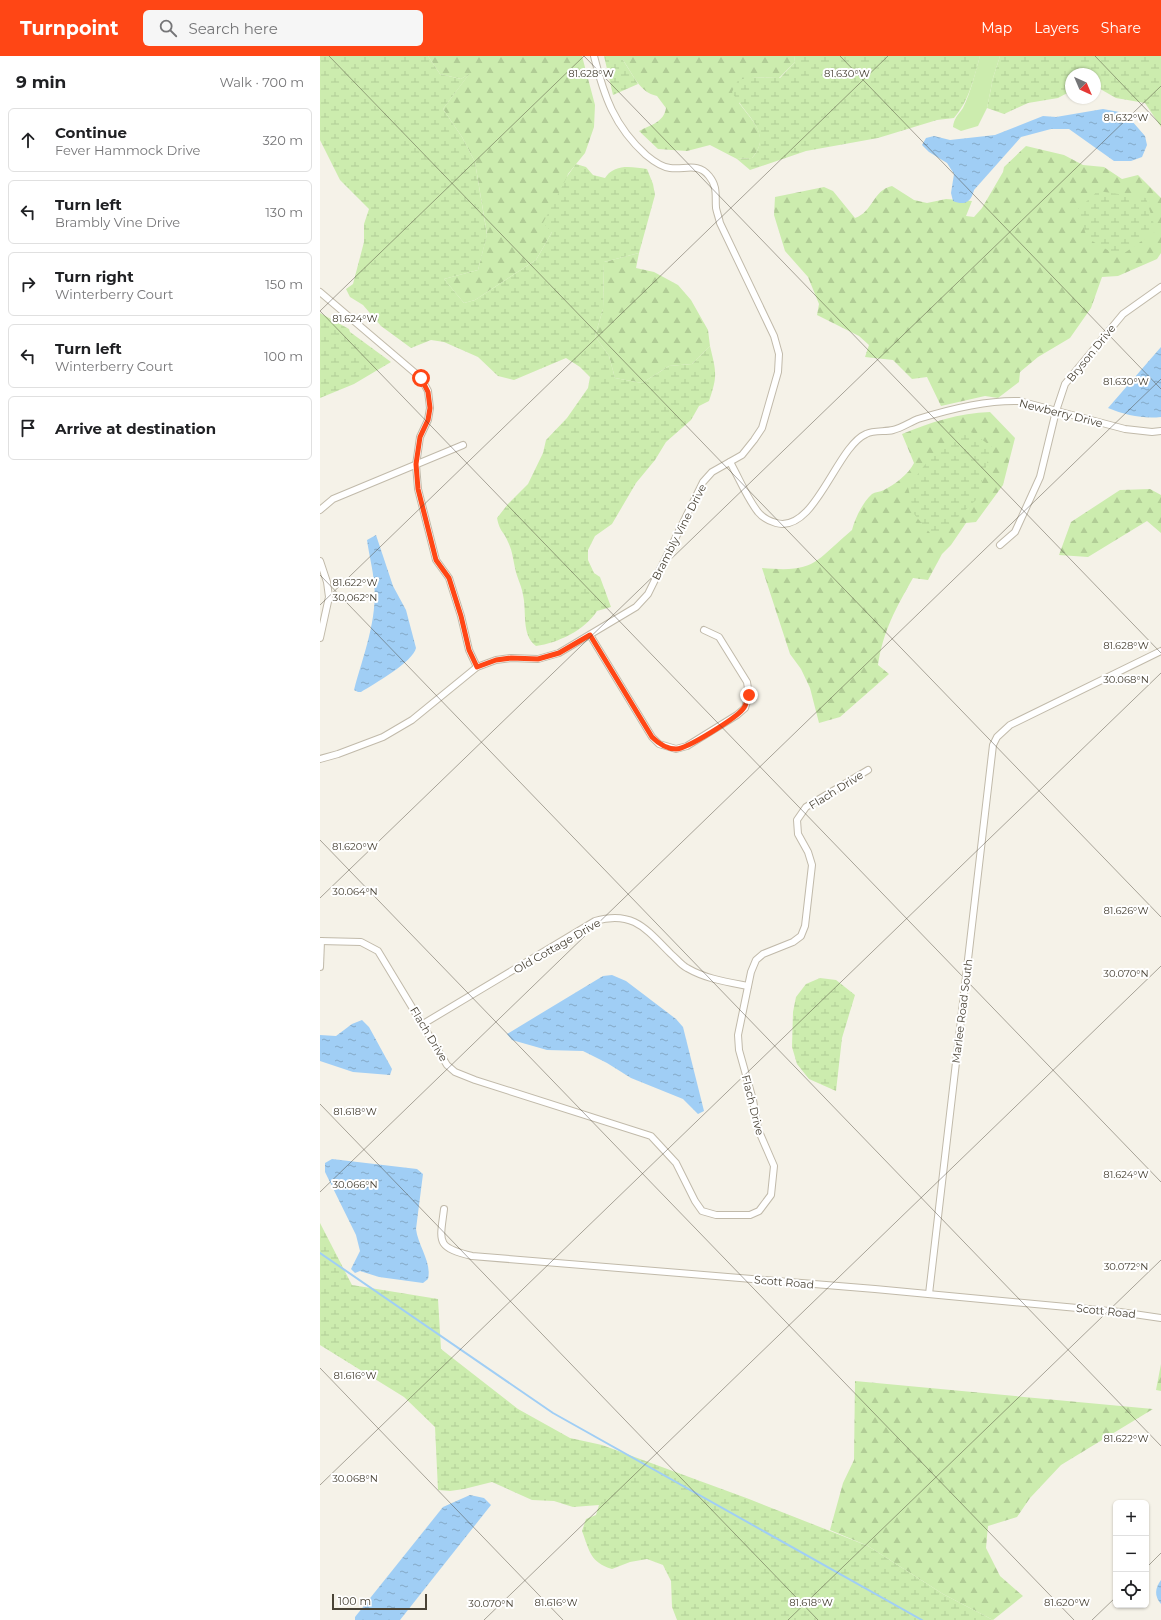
<!DOCTYPE html>
<html lang="en">
<head>
<meta charset="utf-8">
<style>
  :root { --surface:#fff; --page:#f6f6f6; --text:#202124; --muted:#757577; --line:#e0e0e0; --accent:#ff4615 }
  body { margin:0; font-family:Montserrat,sans-serif; background:var(--page); color:var(--text) }
  .controls { position:absolute; right:12px; bottom:12px; display:grid; overflow:hidden; border-radius:6px; box-shadow:0 1px 3px #0004 }
  .controls button { width:36px; height:36px; display:grid; place-items:center; padding:0; border:0; border-bottom:1px solid var(--line); background:var(--surface); color:var(--text); font:20px sans-serif }
  .compass { position:absolute; left:745px; top:12px; width:36px; height:36px; border-radius:50%; background:var(--surface); box-shadow:0 1px 3px #0004; rotate:136deg }
  .scale { position:absolute; left:12px; bottom:10px; width:95px; box-sizing:border-box; padding-left:4px; border:2px solid #494336; border-top:0; font-size:11px; line-height:14px; white-space:nowrap; color:#494336; -webkit-text-stroke:3px #fff; paint-order:stroke }
  .stop { position:absolute; width:12px; height:12px; margin:-9px; border:3px solid #ff4615; border-radius:50%; background:#fff }
  .stop.end { background:#ff4615; border-color:#fff; box-shadow:0 1px 4px #0008 }
  .list { margin:0; padding:0; list-style:none }
  h2 { display:flex; justify-content:space-between; align-items:center; height:52px; margin:0; padding:0 16px; font-size:17px }
  h2 small { font-size:13px; font-weight:400; color:var(--muted) }
  .list li { display:grid; grid-template-columns:26px 1fr auto; gap:12px; align-items:center; box-sizing:border-box; height:64px; margin:0 8px 8px; padding:0 8px; border:1px solid var(--line); border-radius:6px }
  .list b { display:block; font-size:15px; white-space:nowrap }
  .list p { margin:0; font-size:13px; white-space:nowrap; color:var(--muted) }
  .list em { font-size:13px; font-style:normal; color:var(--muted) }
  .icon { flex:none; width:22px; height:22px; fill:none; stroke:currentColor; stroke-width:2; stroke-linecap:round; stroke-linejoin:round }
  .map { position:relative; flex:none; width:841px; height:1564px; overflow:hidden }
  header { display:flex; align-items:center; gap:24px; box-sizing:border-box; height:56px; padding:0 20px; background:var(--accent); color:#fff }
  header strong { font-size:19px }
  nav { display:flex; gap:22px; margin-inline-start:auto; font-size:14px }
  .search { width:280px; height:36px; background:var(--page); display:flex; align-items:center; gap:10px; box-sizing:border-box; padding:0 14px; border-radius:6px; color:var(--muted); font-size:15px }
  main { display:flex }
  aside { flex:1; background:var(--surface) }
  .map>svg:first-child { display:block }
</style>
</head>
<body>
<header>
<strong>Turnpoint</strong>
<div class="search"><svg class="icon" aria-label="search" viewBox="0 0 24 24"><circle cx="10" cy="10" r="6"/><path d="M15 15l6 6"/></svg>Search here</div>
<nav><a>Map</a><a>Layers</a><a>Share</a></nav>
</header>
<main>
<aside>
<h2>9 min<small>Walk · 700 m</small></h2>
<ul class="list">
<li><svg class="icon" aria-label="ahead" viewBox="0 0 24 24"><path d="M12 20V5M6 11l6-6 6 6"/></svg><div><b>Continue</b><p>Fever Hammock Drive</p></div><em>320 m</em></li>
<li><svg class="icon" aria-label="left" viewBox="0 0 24 24"><path d="M17 20v-9H6M10 6l-5 5 5 5"/></svg><div><b>Turn left</b><p>Brambly Vine Drive</p></div><em>130 m</em></li>
<li><svg class="icon" aria-label="right" viewBox="0 0 24 24"><path d="M7 20v-9h11M14 6l5 5-5 5"/></svg><div><b>Turn right</b><p>Winterberry Court</p></div><em>150 m</em></li>
<li><svg class="icon" aria-label="left" viewBox="0 0 24 24"><path d="M17 20v-9H6M10 6l-5 5 5 5"/></svg><div><b>Turn left</b><p>Winterberry Court</p></div><em>100 m</em></li>
<li><svg class="icon" aria-label="arrive" viewBox="0 0 24 24"><path d="M6 21V4h12l-3 4 3 4H6"/></svg><div><b>Arrive at destination</b></div></li>
</ul>
</aside>
<div class="map">
<svg width="841" height="1564" viewBox="0 0 841 1564">
  <defs>
    <pattern id="forest-firs" width="22" height="20" patternUnits="userSpaceOnUse"><rect width="22" height="20" fill="#ccecae"/><path d="M5 1l3.5 6h-7zM16 11l3.5 6h-7z" fill="#b1cc96"/></pattern>
    <pattern id="wetland-marsh" width="20" height="14" patternUnits="userSpaceOnUse"><rect width="20" height="14" fill="#ccecae"/><path d="M1 5h8M5 5V1M11 12h8M15 12V8" fill="none" stroke="#b1cc96"/></pattern>
    <pattern id="water-ripples" width="26" height="14" patternUnits="userSpaceOnUse"><rect width="26" height="14" fill="#a0cef5"/><path d="M2 4q2-2 4 0t4 0M15 11q2-2 4 0t4 0" fill="none" stroke="#84a9c7"/></pattern>
  </defs>
  <rect width="100%" height="100%" fill="#f5f2e8"/>
  <path fill="#ccecae" d="M660 0H680L673 22 667 52 658 70 641 75 633 71C634 62 638 59 643 52 651 36 655 17 660 0Z"/>
  <g fill="url(#forest-firs)">
    <path d="M108 0H262L275 49 274 71 265 97 248 118 232 176 216 204 155 244 144 247 124 223 158 214 167 178 155 106 142 81 123 53 149 18 141 23 120 18Z"/>
    <path d="M303 0H474L475 6 459 22 431 21 419 47C433 66 451 80 432 102L417 103 390 89 367 95 338 93 319 75C331 69 344 66 346 52L337 40C319 36 313 18 303 4Z"/>
    <path d="M706 90 744 99 763 109 784 111 802 123 818 119 841 142V197L837 203 798 220 782 221 771 252 750 282 718 301 700 316 699 326 678 342 665 340 621 350 607 321 592 323 573 304 545 301 549 289 539 280 497 259 499 248 488 221 465 195 454 159 455 141 504 131 513 135 535 162C553 156 553 134 572 130L594 144 607 147 626 143 652 145 646 160 654 161 662 152 683 116 684 111Z"/>
    <path d="M319 197 316 212 334 216 358 229 371 244 388 274 390 290 372 308 349 310 322 327 295 322 289 300 275 280 283 253 284 206Z"/>
    <path d="M670 356 695 382 683 429 656 466 646 467 631 489 622 498 608 524 593 522C576 552 563 575 558 609L569 618 520 661 499 667 490 632 481 613 470 598 442 512C496 517 494 506 532 474 535 462 543 446 552 438 555 436 560 436 564 434 574 429 589 418 594 407L582 378C611 366 639 357 670 356Z"/>
    <path d="M830 433 841 439V477L827 465 768 501 739 499 751 466 800 434Z"/>
    <path d="M841 1308V1335L836 1334Z"/>
    <path d="M535 1325 833 1353 741 1409 710 1442 697 1461 668 1470 666 1492 680 1520 703 1540 673 1564 623 1538 548 1490 510 1474 523 1427 534 1404Z"/>
  </g>
  <g fill="url(#wetland-marsh)">
    <path d="M0 0H108L120 18 141 23 150 17 123 53 142 81 155 106 167 179 158 214 124 223 144 247 155 244 216 204 232 176 223 167 248 119 256 108 266 111 273 119 285 122C295 107 312 111 327 113L333 128 335 139 319 197 284 206 283 253 275 280 289 300 295 322 322 327 349 310 372 308 390 290C396 316 398 319 389 345L379 350 371 364 346 386 335 404 316 427 292 468 275 480 268 494V504L274 517 280 521 291 551 277 555C265 574 238 587 216 590 201 579 207 556 203 539 202 531 198 524 196 516 193 505 193 496 188 486 184 475 180 477 177 462L188 448 208 428 223 397 226 384 247 362 268 332 270 321 260 311 246 302 194 324 178 320 158 301 124 286 111 284 91 292 61 270 43 249 30 241 26 233 33 228 44 186V168L49 153 20 124 0 84Z"/>
    <path d="M284 0H303V4L318 28 293 39Z"/>
    <path d="M474 0H660C654 22 649 45 634 62L617 64 558 82 486 95 430 114 417 103 432 102C454 77 425 59 412 36L418 24 431 21 460 22 475 6Z"/>
    <path d="M680 0H841V71L825 47 796 42 775 30V18H751V35L738 42 708 47 684 58 667 52 673 22Z"/>
    <path d="M778 135 826 142 836 175 803 198 791 196 767 182 758 153Z"/>
    <path d="M0 257 29 273 30 276 71 306 34 328 0 342Z"/>
    <path d="M645 371 672 391 656 444 615 483 594 458 588 431 613 398Z"/>
    <path d="M500 922 516 924 535 939 522 982 516 1035 489 1023 477 1008 472 991 473 956 476 941 486 928Z"/>
    <path d="M0 1167 32 1229 118 1243 121 1293 198 1353 250 1382 282 1389 429 1443 548 1490 623 1538 673 1564H357L352 1551 351 1525 343 1509 327 1503 310 1506 292 1513C270 1506 270 1496 262 1475L266 1463 276 1459 279 1449 253 1451 234 1445 212 1444 172 1426 144 1433 130 1435 118 1434 115 1371 84 1341 0 1289Z"/>
  </g>
  <g fill="url(#water-ripples)">
    <path d="M783 53 805 57 825 80 827 89 822 101 811 105H794L749 73H731L701 81 654 134C651 146 645 150 633 145L631 137 634 118 627 107 609 96 602 89 606 82 614 80 630 84 675 79 723 60 736 61Z"/>
    <path d="M841 291V361C823 363 805 359 788 352Z"/>
    <path d="M56 479 73 530 86 554 96 592C93 606 54 628 41 636H38L34 634C43 600 58 563 54 527 53 513 49 499 47 484Z"/>
    <path d="M292 919 306 925 356 963 363 971 384 1055 378 1058 363 1043 311 1022 287 1007 263 995 227 994 192 984 187 978 283 920Z"/>
    <path d="M42 964 49 971 72 1013 70 1019 33 1016 0 1005V979L16 980 32 968Z"/>
    <path d="M12 1103 97 1113 103 1118 96 1173C98 1190 112 1206 108 1223L103 1227 59 1221 40 1215 35 1217 31 1213 40 1195 36 1179 5 1116V1107Z"/>
    <path d="M150 1439 164 1442 171 1449 80 1564H35V1561L123 1451Z"/>
    <path d="M841 1524V1548C834 1540 835 1532 841 1524Z"/>
  </g>
  <g fill="none" stroke-linecap="round" stroke-linejoin="round">
    <path stroke="#a0cef5" stroke-width="2" d="M0 1197 233 1357 602 1564"/>
    <g stroke="#c1baaa" stroke-width="8">
      <g id="minor">
        <path d="M0 236 101 322 108 335 110 352 108 364 100 381 96 409 98 433 116 504 129 522 141 560 149 594 157 611"/>
        <path d="M410 406C419 422 427 442 438 456 443 462 449 465 456 467 495 478 516 391 546 378 554 374 565 376 573 374 582 372 590 366 598 363 630 353 666 344 699 345L805 373 832 376 841 375"/>
        <path d="M0 454 13 443 143 389"/>
        <path d="M680 489 695 476 720 421 736 355 745 328 803 258 841 231"/>
        <path d="M0 505 7 526 9 541 0 582"/>
        <path d="M270 579 332 681 339 688 356 693 367 690 417 659 425 652 429 639 427 626 399 581 384 574"/>
        <path d="M0 703 18 698 63 681 92 664 157 611 176 604 191 602 218 603 239 597 316 551 328 538 383 426 392 416 422 399 434 384 442 372 458 316 459 298 454 280 400 167C399 162 397 157 396 152 395 139 398 131 389 120 378 106 365 114 350 112 341 111 332 104 326 99 294 70 284 40 274 0"/>
        <path d="M0 885 41 886 58 895 127 1009 135 1016 155 1024 331 1080 356 1107 375 1145 382 1155 396 1159H430L439 1155 451 1139 454 1110 438 1073 433 1044 419 994 418 979 431 916 436 904 443 898 473 886 481 880 485 870 492 809 488 796 478 778 477 764 486 751 548 714"/>
        <path d="M0 911 1 885"/>
        <path d="M103 968 275 865C313 854 326 873 351 898 356 902 361 909 367 912 386 923 407 926 428 930"/>
        <path d="M124 1153C120 1186 115 1191 152 1200L555 1233 800 1256 841 1262"/>
        <path d="M609 1238 673 689 677 681 690 669 841 595"/>
      </g>
    </g>
    <use href="#minor" stroke="#fff" stroke-width="6"/>
  </g>
  <g fill="none" stroke-linecap="round" stroke-linejoin="round">
    <path stroke="#ff4615" stroke-width="5" d="M101 322 108 336 110 352 108 364 100 381 96 408 98 433 116 504 129 522 141 560 149 594 157 611 176 604 191 602 218 603 239 597 270 579 332 681C338 687 347 693 356 693 367 693 416 662 423 653 426 650 427 644 429 639"/>
  </g>
  <path fill="none" stroke="#494336" stroke-width="1" stroke-opacity="0.45" d="M9 0 841 861M264 0 841 597M520 0 841 333M775 0 841 69M0 255 841 1126M0 255 264 0M0 519 841 1390M0 549 568 0M0 784 754 1564M0 842 841 30M0 1048 498 1564M0 1136 841 323M0 1312 243 1564M0 1429 841 617M826 1512 841 1497M164 1564 841 910M468 1564 841 1204M772 1564 796 1541"/>
  <g text-anchor="middle" dominant-baseline="central" stroke-width="4" stroke-linejoin="round" paint-order="stroke">
    <g font-size="11" fill="#494336" stroke="#fff">
      <text transform="translate(771 297) rotate(-51)">Bryson Drive</text>
      <text transform="translate(741 357) rotate(14)">Newberry Drive</text>
      <text transform="translate(359 476) rotate(-63)">Brambly Vine Drive</text>
      <text transform="translate(516 734) rotate(-32)">Flach Drive</text>
      <text transform="translate(237 890) rotate(-30)">Old Cottage Drive</text>
      <text transform="translate(642 955) rotate(-83)">Marlee Road South</text>
      <text transform="translate(109 978) rotate(59)">Flach Drive</text>
      <text transform="translate(433 1049) rotate(76)">Flach Drive</text>
      <text transform="translate(464 1226) rotate(5)">Scott Road</text>
      <text transform="translate(786 1255) rotate(6)">Scott Road</text>
    </g>
  </g>
  <g font-size="10" text-anchor="middle" fill="#494336" stroke="#fff" stroke-width="4" stroke-linejoin="round" paint-order="stroke">
    <text x="271" y="21">81.628°W</text>
    <text x="527" y="21">81.630°W</text>
    <text x="806" y="65">81.632°W</text>
    <text x="35" y="266">81.624°W</text>
    <text x="806" y="329">81.630°W</text>
    <text x="35" y="530">81.622°W</text>
    <text x="35" y="545">30.062°N</text>
    <text x="806" y="593">81.628°W</text>
    <text x="806" y="627">30.068°N</text>
    <text x="35" y="794">81.620°W</text>
    <text x="35" y="839">30.064°N</text>
    <text x="806" y="858">81.626°W</text>
    <text x="806" y="921">30.070°N</text>
    <text x="35" y="1059">81.618°W</text>
    <text x="806" y="1122">81.624°W</text>
    <text x="35" y="1132">30.066°N</text>
    <text x="806" y="1214">30.072°N</text>
    <text x="35" y="1323">81.616°W</text>
    <text x="806" y="1386">81.622°W</text>
    <text x="35" y="1426">30.068°N</text>
    <text x="236" y="1550">81.616°W</text>
    <text x="491" y="1550">81.618°W</text>
    <text x="747" y="1550">81.620°W</text>
    <text x="171" y="1551">30.070°N</text>
  </g>
</svg>
<div class="controls">
<button>+</button>
<button>−</button>
<button><svg class="icon" aria-label="locate" viewBox="0 0 24 24"><circle cx="12" cy="12" r="6"/><path d="M12 2v4M12 18v4M2 12h4M18 12h4"/></svg></button>
</div>
<svg class="compass" viewBox="-18 -18 36 36"><path d="M0-13l5 13h-10z" fill="#e53935"/><path d="M0 13l5-13h-10z" fill="#757577"/></svg>
<div class="scale">100 m</div>
<div class="stop" style="left:101px;top:322px"></div>
<div class="stop end" style="left:429px;top:639px"></div>
</div>
</main>
</body>
</html>
